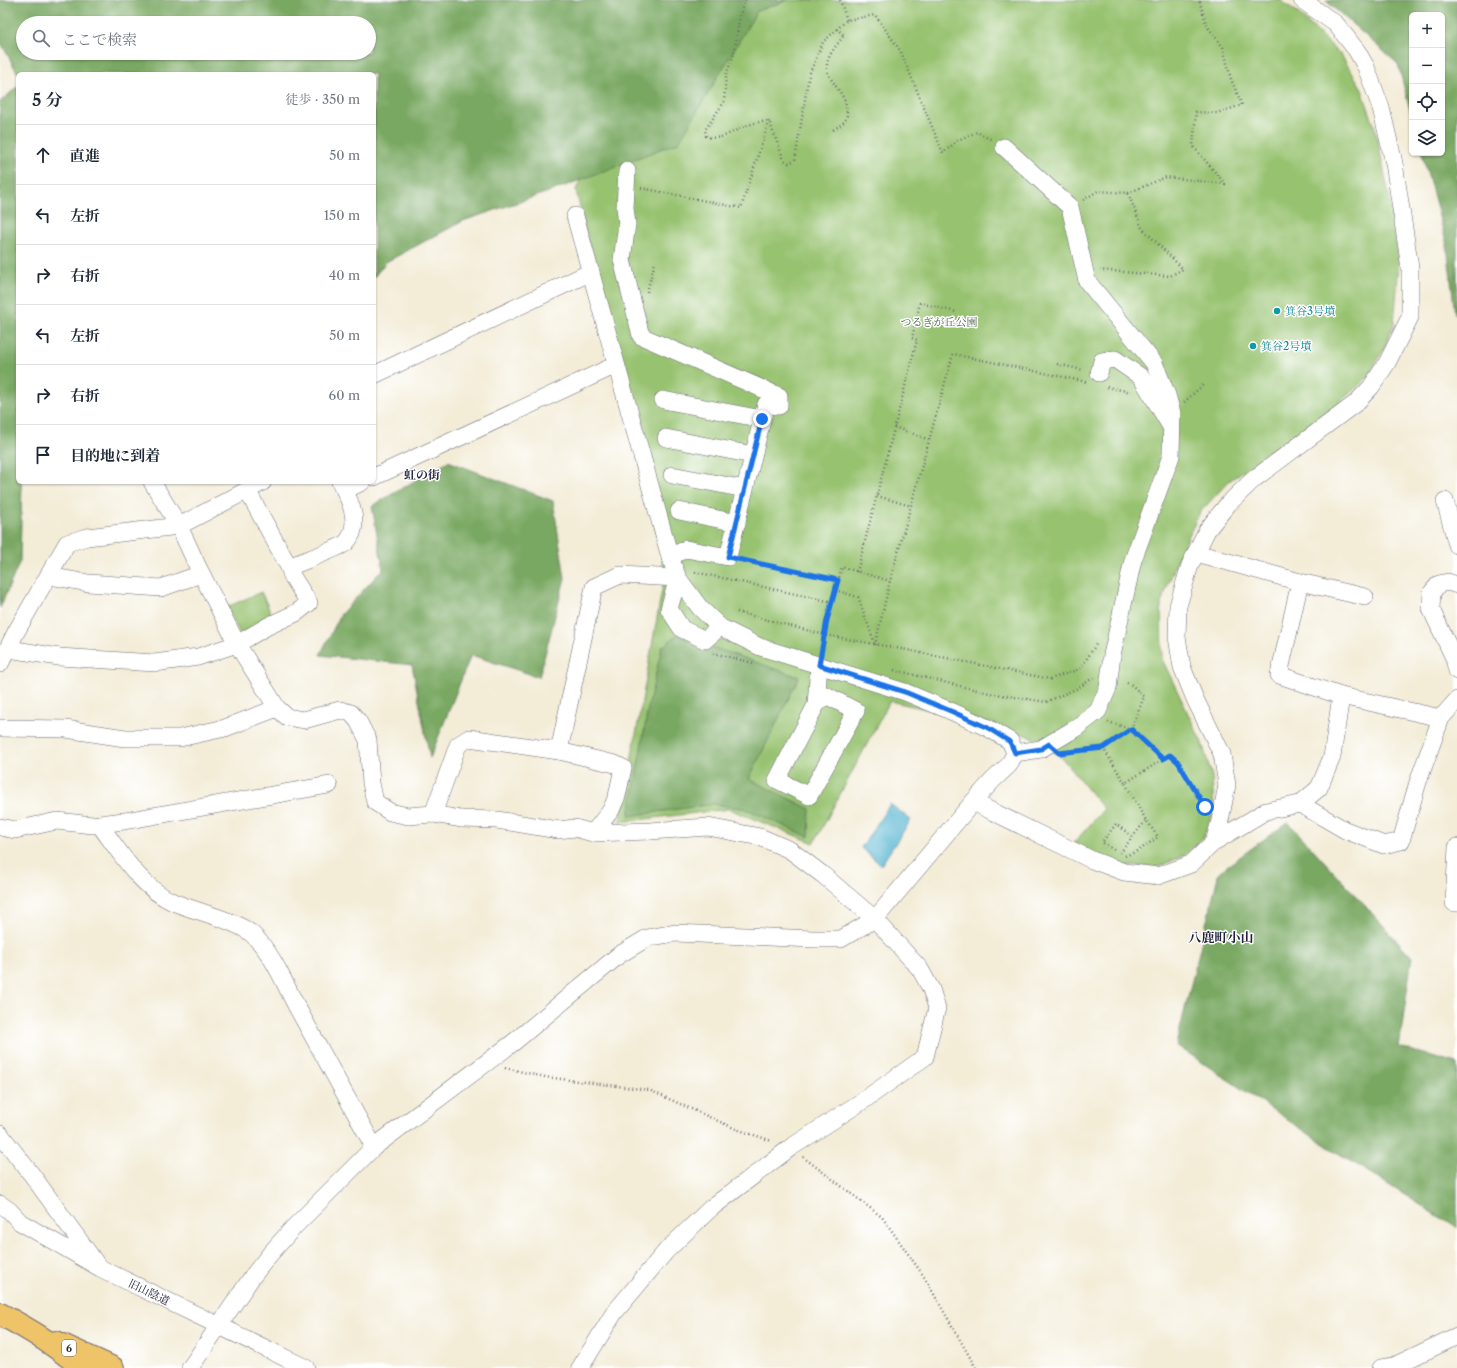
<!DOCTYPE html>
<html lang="ja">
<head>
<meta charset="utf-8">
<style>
  :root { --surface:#fff; --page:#f6f6f7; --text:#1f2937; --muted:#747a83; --line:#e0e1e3 }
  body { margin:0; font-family:"Libre Caslon Text","Noto Serif JP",serif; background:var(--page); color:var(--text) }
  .controls { position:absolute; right:12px; top:12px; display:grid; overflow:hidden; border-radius:6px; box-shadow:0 1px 3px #0004 }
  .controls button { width:36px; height:36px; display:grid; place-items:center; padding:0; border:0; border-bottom:1px solid var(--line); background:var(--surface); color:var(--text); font:20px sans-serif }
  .stop { position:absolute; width:12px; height:12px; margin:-9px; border:3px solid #1a73e8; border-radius:50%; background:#fff }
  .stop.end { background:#1a73e8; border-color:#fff; box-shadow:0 1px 4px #0008 }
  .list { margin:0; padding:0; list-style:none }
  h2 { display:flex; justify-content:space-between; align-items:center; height:52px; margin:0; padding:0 16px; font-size:17px }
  h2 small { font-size:13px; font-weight:400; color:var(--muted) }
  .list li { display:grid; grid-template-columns:26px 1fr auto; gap:12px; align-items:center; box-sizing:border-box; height:60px; padding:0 16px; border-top:1px solid var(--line) }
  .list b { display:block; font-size:15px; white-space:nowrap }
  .list em { font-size:13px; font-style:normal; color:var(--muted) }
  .icon { flex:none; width:22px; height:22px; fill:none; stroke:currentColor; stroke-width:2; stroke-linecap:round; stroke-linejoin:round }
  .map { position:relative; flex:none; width:1457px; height:1368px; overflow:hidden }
  .search { position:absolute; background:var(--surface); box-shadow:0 1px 3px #0004; left:16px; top:16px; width:360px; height:44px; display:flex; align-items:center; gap:10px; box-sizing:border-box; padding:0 14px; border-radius:22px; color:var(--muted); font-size:15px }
  .panel { position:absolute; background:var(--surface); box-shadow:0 1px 3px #0004; left:16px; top:72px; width:360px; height:412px; border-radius:6px }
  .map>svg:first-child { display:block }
</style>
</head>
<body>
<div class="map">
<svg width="1457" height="1368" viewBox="0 0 1457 1368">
  <rect width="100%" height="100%" fill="#fff"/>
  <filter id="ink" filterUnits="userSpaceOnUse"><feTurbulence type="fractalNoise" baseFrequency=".025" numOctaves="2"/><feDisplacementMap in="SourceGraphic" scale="8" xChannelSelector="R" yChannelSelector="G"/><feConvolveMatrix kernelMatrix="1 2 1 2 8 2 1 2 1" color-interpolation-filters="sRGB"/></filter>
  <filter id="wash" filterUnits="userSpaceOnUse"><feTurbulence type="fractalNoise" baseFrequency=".012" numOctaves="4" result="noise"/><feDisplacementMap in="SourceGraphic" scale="16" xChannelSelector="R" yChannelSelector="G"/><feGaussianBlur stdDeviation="0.9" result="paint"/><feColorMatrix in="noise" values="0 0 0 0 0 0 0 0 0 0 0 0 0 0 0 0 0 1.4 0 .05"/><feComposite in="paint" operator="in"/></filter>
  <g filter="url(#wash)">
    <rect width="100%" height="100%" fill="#f3ecd7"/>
    <g fill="#97c26f" stroke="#5c7255">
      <path d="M677 0H1280L1296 11 1341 55 1361 87 1375 128 1389 195 1399 263 1394 324 1383 351 1366 379 1333 408 1229 481 1200 512 1179 556 1161 603 1162 659 1202 743 1212 776 1214 811 1203 838 1185 855 1158 867 1125 866 1072 845 1104 809 1062 758 1036 739 997 725 890 701 814 843 729 809 620 822 663 585 662 554 576 190 649 17Z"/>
      <path d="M261 592 274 619 240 634 227 607Z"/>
    </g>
    <g fill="#79a862" stroke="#4e654e" fill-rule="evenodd">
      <path d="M0 0H788L757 11 679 142 557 189 463 221 386 262 374 277V74H18L0 41ZM23 23H369V53H23Z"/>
      <path d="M1325 0H1457V317L1455 315 1447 245 1422 153H1442V15H1412V117L1398 64Z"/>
      <path d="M18 86V482H22L20 561 0 608V102Z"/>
      <path d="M448 461 553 501 565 578 539 677 471 655 430 758 412 665 320 655 341 614 383 569 372 506Z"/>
      <path d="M677 635 799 677 749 779 810 809 809 837 746 809 714 804 629 816 649 703 662 647Z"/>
      <path d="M1288 822 1412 957 1399 1047 1457 1063V1228L1327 1146 1176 1045 1219 872Z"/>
    </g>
    <path fill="#52b4d0" stroke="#3a6b86" d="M890 804 911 820 881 865 861 848Z"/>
  </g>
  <g filter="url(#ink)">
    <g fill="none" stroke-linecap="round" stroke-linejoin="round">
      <g stroke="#6b6972" stroke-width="18">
        <g id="minor">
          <path d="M1004 147 1070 207 1087 281 1154 363 1167 395 1172 413 1171 456 1133 560 1112 655 1108 688 1098 711 1076 728 1041 749 1015 753"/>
          <path d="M627 171 625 208 627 224 622 260 641 336 779 396V406L766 404 728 557 686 549 670 557"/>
          <path d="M1099 373 1102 361 1115 359 1141 377 1170 425"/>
          <path d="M374 375 591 272"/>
          <path d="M663 400 762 419"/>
          <path d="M666 438 753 455"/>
          <path d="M672 475 745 489"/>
          <path d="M374 477 616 365"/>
          <path d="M152 482 179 526 197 565 237 644 277 708 287 717 304 720 340 710 351 713 358 721 368 740 371 783 375 802 390 812 408 816 433 814 461 819 497 820 558 830 575 828 593 833 650 831 708 827 760 837 790 850 823 875 875 919 920 969 931 989 937 1008 925 1057 864 1100 790 1148 711 1208 667 1250 614 1313 580 1368"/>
          <path d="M247 490 289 567"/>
          <path d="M345 490 362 482"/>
          <path d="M1445 501 1457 545"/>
          <path d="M679 511 737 523"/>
          <path d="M1196 553 1300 582 1365 597"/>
          <path d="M49 576 88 583 161 588 201 574"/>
          <path d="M678 578 669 609 682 629 705 640 720 627"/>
          <path d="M1300 582 1279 675 1341 696"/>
          <path d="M1457 585 1448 582 1439 584 1432 592 1431 609 1454 658 1457 671"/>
          <path d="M9 649 59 657 155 663 198 657 237 644 268 626 296 613 309 603 292 576 289 567C298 563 342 547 346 543 362 526 350 499 340 482"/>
          <path d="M0 664 16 632 67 543 87 537 179 526 263 482"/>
          <path d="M816 705 826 695 856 711 809 796 777 780 816 705 819 665"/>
          <path d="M0 728 66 729 125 738H180L225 728 277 708"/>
          <path d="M559 751 594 587 620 575 678 578"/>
          <path d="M973 802 1092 860 1124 872 1158 876 1191 864 1214 842 1220 821 1227 785 1222 754 1195 699 1182 667 1177 637 1178 606 1190 565 1207 530 1228 504 1254 479 1356 403 1371 387 1387 363 1410 317V268L1394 163 1381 108 1366 67 1357 51 1336 24 1302 0"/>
          <path d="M1300 804 1319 788 1332 757 1341 696 1441 718"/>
          <path d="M433 814 458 745 469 738 559 751 615 764 623 768 617 796 611 810 593 833"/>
          <path d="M99 824C120 852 140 887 173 902 194 911 236 920 252 934 274 955 284 983 298 1009 323 1055 349 1101 374 1147"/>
          <path d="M0 827 15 830 57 821 92 825 124 821 329 785"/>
          <path d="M1214 842 1266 811 1300 804 1345 830 1384 845 1401 841 1418 782 1441 718 1457 700"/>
          <path d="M1457 847 1454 903H1457"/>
          <path d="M0 1134 32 1175 95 1262"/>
          <path d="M0 1204 10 1211 20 1222 100 1268 306 1368"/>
          <path d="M190 1368 252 1277 270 1254 293 1228 374 1147 514 1042 619 955 647 938 675 933 813 939H841L875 919 973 802 993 780 1009 765 1015 753 1010 741 988 728 953 712 905 692 760 647 720 627 700 608 678 578 670 557 575 216"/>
          <path d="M1381 1368 1394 1366 1457 1336"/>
        </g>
      </g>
      <g stroke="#6b6972" stroke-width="24">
        <path id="major" d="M56 1342 113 1368"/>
      </g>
      <g stroke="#6b6972" stroke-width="24">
        <path id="highway" d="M0 1314C29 1329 57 1346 82 1368"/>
      </g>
      <g stroke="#6b6972" stroke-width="2.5" stroke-dasharray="1 3" stroke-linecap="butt">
        <path d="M745 0 740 15 734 54 726 75 724 102 705 130 706 136C721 143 736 128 751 124 757 122 763 122 769 121"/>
        <path d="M840 0 847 20"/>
        <path d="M833 130C845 122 849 120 846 106 844 91 825 78 827 65 828 54 838 44 844 35L837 29"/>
        <path d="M641 188 741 208 769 121 784 160 789 163 795 160 809 75 823 42 847 20 875 15 900 50 943 153 958 140 977 132 992 140"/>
        <path d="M1128 193 1166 177 1225 184 1193 146 1196 112 1217 113 1242 105 1231 79 1223 47 1207 26 1199 0"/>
        <path d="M1083 200 1098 191 1128 193 1142 228 1183 269 1170 276 1100 270"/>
        <path d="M647 292 655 262"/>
        <path d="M1057 364 1083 370"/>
        <path d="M1107 387 1131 392"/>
        <path d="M1184 402 1203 385"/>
        <path d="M894 427 930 440"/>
        <path d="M877 496 911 506"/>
        <path d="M743 560 838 581"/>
        <path d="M695 572 832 602"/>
        <path d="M857 572 917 340 912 338 920 303 956 312"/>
        <path d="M835 590 858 597 875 644"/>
        <path d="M737 612 825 635 907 650 1050 679 1080 669 1097 643"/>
        <path d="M875 645 890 581 953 354 1087 382"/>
        <path d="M822 651 827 620 842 567 890 581"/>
        <path d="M713 653 753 663"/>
        <path d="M894 670 989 693 1046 702 1078 688 1093 678"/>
        <path d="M1108 722 1131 729 1144 697 1132 685 1125 682"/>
        <path d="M1103 748 1125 783"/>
        <path d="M1068 752 1103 748 1131 729 1163 759"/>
        <path d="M1114 850 1102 842 1116 824 1133 837"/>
        <path d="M1120 853 1146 820"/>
        <path d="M1125 856 1138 851 1158 837 1146 820 1125 783 1170 755 1178 761 1205 807"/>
        <path d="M505 1068 545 1077 649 1090 736 1129 772 1141"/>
        <path d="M803 1157 882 1217 923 1275 976 1368"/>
      </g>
      <use href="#minor" stroke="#fff" stroke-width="17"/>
      <use href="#major" stroke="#efc469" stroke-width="22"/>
      <use href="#highway" stroke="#efc469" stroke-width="22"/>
    </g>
  </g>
  <g fill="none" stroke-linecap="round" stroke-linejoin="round" filter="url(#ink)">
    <path stroke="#1a73e8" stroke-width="5" d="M762 419 728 557 838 580 827 620 819 665 905 692 953 712 988 728 1010 742 1015 753 1041 749 1049 744 1059 753 1103 748 1131 729 1163 759 1170 755 1178 762 1205 807"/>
  </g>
  <g fill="#0f9aa8" stroke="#fff" stroke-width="1.5">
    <circle cx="1277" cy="311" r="4"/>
    <circle cx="1253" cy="346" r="4"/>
  </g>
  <g text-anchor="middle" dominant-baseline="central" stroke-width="3" stroke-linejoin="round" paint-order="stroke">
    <rect fill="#fff" stroke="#646476" stroke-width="1" x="62" y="1340" width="14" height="16" rx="3"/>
    <g font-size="10" font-weight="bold" fill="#22223b">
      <text x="69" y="1348">6</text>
    </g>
    <g font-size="11" fill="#0d838f" stroke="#fff" text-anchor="start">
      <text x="1285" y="311">箕谷3号墳</text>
      <text x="1261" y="346">箕谷2号墳</text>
    </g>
    <g font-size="11" fill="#516250" stroke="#fff">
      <text x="939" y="322">つるぎが丘公園</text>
    </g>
    <g font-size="11" fill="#22223b" stroke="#fff">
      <text transform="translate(149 1292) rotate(26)">旧山陰道</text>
    </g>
    <g font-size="12" font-weight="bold" fill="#22223b" stroke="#fff">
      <text x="422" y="474">虹の街</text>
    </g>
    <g font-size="13" font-weight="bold" fill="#22223b" stroke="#fff">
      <text x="1221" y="937">八鹿町小山</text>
    </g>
  </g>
</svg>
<div class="controls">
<button>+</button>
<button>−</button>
<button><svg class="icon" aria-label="locate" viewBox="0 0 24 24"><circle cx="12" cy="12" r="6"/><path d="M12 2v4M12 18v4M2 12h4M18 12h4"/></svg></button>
<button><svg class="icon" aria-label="layers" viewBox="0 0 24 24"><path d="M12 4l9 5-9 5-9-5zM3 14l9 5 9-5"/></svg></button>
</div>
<div class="stop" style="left:1205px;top:807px"></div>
<div class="stop end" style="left:762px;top:419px"></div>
<div class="search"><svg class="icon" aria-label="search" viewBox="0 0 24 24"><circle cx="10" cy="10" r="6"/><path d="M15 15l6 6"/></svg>ここで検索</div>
<section class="panel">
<h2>5 分<small>徒歩 · 350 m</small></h2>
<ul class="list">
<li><svg class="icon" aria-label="ahead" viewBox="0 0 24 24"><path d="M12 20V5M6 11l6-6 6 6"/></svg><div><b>直進</b></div><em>50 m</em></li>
<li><svg class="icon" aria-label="left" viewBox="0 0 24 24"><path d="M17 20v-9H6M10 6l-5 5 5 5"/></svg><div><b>左折</b></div><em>150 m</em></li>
<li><svg class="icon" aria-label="right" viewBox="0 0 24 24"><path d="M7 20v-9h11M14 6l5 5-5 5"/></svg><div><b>右折</b></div><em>40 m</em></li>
<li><svg class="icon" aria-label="left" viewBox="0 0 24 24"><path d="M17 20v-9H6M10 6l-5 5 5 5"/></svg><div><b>左折</b></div><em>50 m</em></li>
<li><svg class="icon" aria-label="right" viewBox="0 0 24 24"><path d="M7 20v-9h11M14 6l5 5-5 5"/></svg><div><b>右折</b></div><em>60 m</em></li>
<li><svg class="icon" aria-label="arrive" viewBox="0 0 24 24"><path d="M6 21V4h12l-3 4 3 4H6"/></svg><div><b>目的地に到着</b></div></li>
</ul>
</section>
</div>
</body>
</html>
